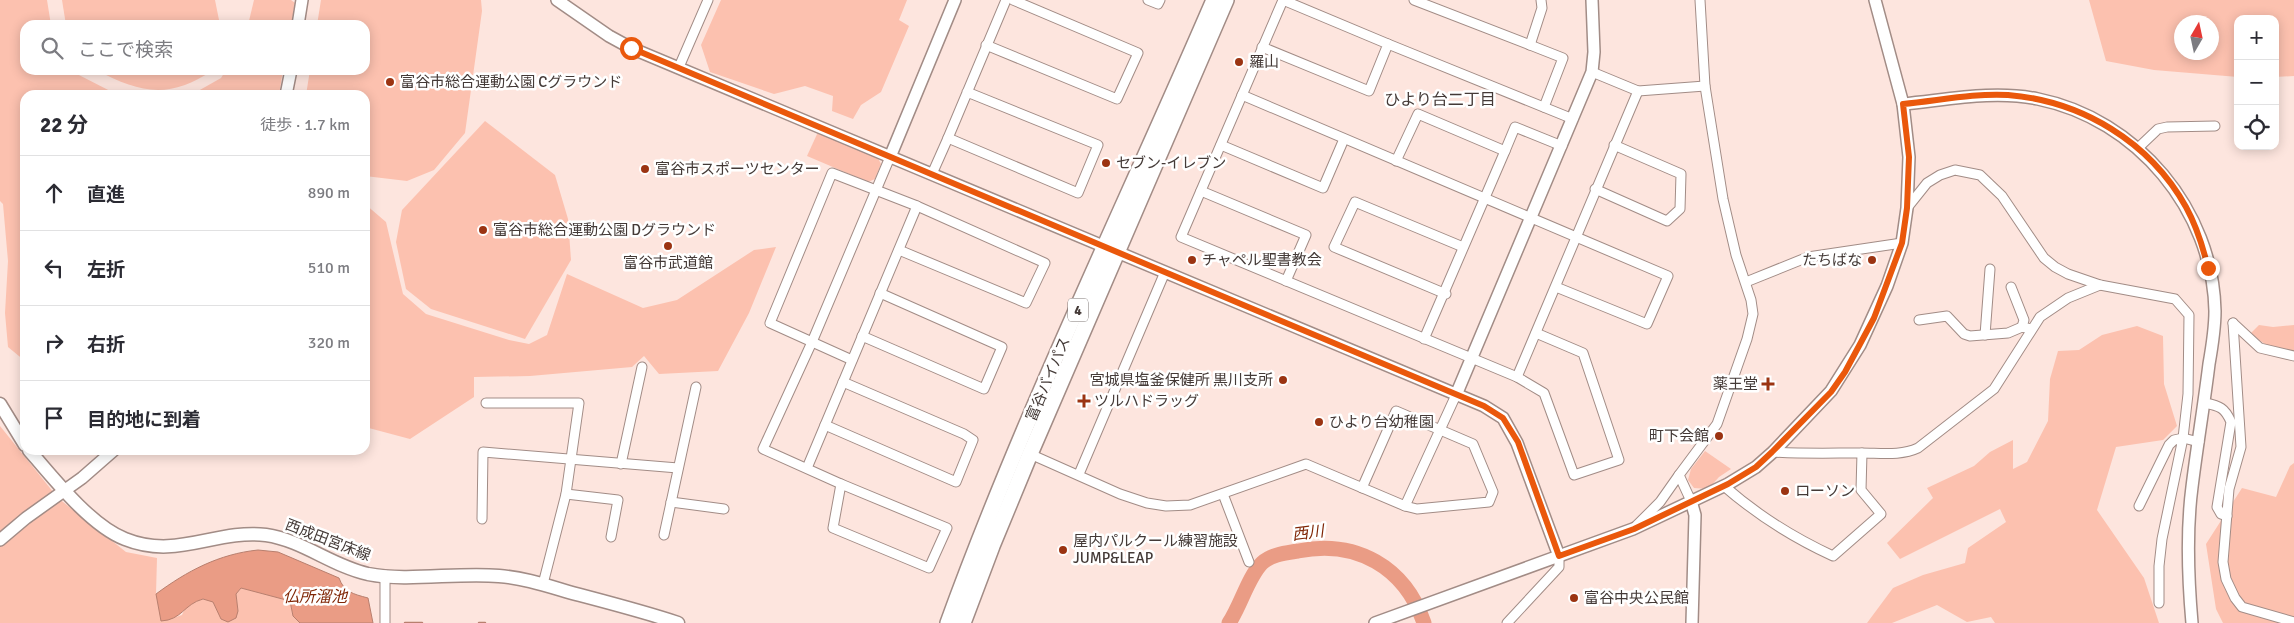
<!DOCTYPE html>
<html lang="ja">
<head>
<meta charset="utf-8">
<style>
  :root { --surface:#fff; --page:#f7f7f7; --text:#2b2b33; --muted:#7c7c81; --line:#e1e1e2 }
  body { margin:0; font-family:Signika,"Noto Sans JP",sans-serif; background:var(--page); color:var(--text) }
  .controls { position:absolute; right:15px; top:15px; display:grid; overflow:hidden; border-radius:10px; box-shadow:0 2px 12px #0003 }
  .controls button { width:45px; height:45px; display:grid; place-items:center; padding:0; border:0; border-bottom:1px solid var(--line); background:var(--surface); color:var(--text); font:25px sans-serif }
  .compass { position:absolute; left:2174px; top:15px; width:45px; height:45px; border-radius:50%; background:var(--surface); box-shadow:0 2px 12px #0003; rotate:9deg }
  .stop { position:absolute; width:15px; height:15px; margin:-11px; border:4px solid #ea580c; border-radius:50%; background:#fff }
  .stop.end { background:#ea580c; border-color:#fff; box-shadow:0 1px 5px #0008 }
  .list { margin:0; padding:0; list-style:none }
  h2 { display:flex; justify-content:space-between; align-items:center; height:65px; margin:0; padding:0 20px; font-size:21px }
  h2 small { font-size:16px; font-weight:400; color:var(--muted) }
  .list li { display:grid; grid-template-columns:32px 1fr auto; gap:15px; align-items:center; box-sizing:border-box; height:75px; padding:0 20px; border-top:1px solid var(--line) }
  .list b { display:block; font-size:19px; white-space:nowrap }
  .list em { font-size:16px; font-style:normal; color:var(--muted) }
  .icon { flex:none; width:28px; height:28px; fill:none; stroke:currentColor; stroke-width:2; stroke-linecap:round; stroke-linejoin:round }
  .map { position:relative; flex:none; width:2294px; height:623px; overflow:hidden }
  .search { position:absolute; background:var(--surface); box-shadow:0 2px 12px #0003; left:20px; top:20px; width:350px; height:55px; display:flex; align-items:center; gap:12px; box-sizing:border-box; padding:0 18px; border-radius:15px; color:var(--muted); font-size:19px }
  .panel { position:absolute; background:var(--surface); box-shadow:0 2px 12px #0003; left:20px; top:90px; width:350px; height:365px; border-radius:15px }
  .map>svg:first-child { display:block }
</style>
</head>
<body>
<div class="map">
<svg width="2294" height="623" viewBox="0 0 2294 623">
  <rect width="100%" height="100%" fill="#fde5de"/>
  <g fill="#fcc1af" fill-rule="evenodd">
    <path d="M0 0H47L51 25H25V70H73L75 73 118 95H25V361L8 347 5 313 8 261 3 204 0 201Z"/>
    <path d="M62 0H215L220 25H66Z"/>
    <path d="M254 0H291L295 3 291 25H248Z"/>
    <path d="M321 0H481L482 11 465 133 434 170 407 181 365 176V95H306L310 70H365V25H317Z"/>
    <path d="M721 0H907L899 20 909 26 881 92 861 105 853 119 832 111 833 96 805 86 774 94 710 72 701 45Z"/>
    <path d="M2089 0H2294V76L2275 77V19H2238V77L2154 70 2106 61ZM2182 22H2212V52H2182Z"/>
    <path d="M96 70H213C169 100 140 93 96 70Z"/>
    <path d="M226 70H283L279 95H191L221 78Z"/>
    <path d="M485 121 555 175 568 219 571 260 525 339 431 309 406 289 396 242 402 210Z"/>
    <path d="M818 132 878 158 881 164 875 179 868 182 807 156Z"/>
    <path d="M365 204 386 222 403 294 426 314 509 340 529 344 547 335 567 274 643 308 677 300 754 250 776 247 749 313 718 371 659 374 644 356 632 367 530 376 474 377V397L410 439 365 427Z"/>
    <path d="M2259 325 2273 327 2294 325V351C2277 354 2263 344 2251 333Z"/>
    <path d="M2137 326 2163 336 2164 384 2177 426 2163 440 2116 447 2097 510 2144 578 2159 623H1995L1991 617 1967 622 1937 605 1892 623H1867L1893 588 1923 575 1965 563 1968 548 2006 522 2000 509 1900 559 1887 543 1933 498 1927 488 1974 466 1990 452 2013 440V469L2027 462 2048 421 2050 379 2058 351 2079 350 2102 335Z"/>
    <path d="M0 426 58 498 126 552 157 558 156 594 176 617 182 615C188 601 200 597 213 601L221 619 238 611 236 594 241 588 290 601 293 616 300 623H0Z"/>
    <path d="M1705 451 1731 469 1719 477 1708 489 1694 488 1688 480 1691 469Z"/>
    <path d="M2294 463V623H2223L2216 609 2206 544 2242 488 2276 497 2290 466Z"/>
  </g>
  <path fill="#ea9c85" stroke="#b87f6e" d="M258 550 278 552 339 578C344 592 353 594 368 598L373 623H300L293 616 290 601 241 588 236 594 238 611 236 618 228 622 221 619 213 602 203 599C184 604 182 620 161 621L156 594C187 571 219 554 258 550Z"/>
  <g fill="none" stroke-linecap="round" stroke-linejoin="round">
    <g stroke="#b87f6e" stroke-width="2.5">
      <path d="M405 623H422"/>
      <path d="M479 623H485"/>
    </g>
    <path stroke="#ea9c85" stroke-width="15" d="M1229 623C1241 605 1248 577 1262 563 1272 554 1286 553 1298 551 1356 539 1405 567 1424 623"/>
    <g stroke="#a28c86" stroke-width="11">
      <g id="minor">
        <path d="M1148 0 1158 4 1160 0"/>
        <path d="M1283 0 1181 237 1517 377 1544 393 1574 475 1619 460 1583 353 1536 333"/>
        <path d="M1414 0 1530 45 1542 8 1541 0"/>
        <path d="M1388 44 1573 119"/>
        <path d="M986 45 1117 99 1138 53 1013 0"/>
        <path d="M1530 45 1563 58 1544 107"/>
        <path d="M1262 47 1369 91 1388 44 1283 0"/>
        <path d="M679 67 708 0"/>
        <path d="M1592 72 1638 91 1705 86"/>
        <path d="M967 92 1098 145 1078 193 948 138 1006 0"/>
        <path d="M1242 95 1668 276 1647 324 1556 287"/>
        <path d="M1221 145 1323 188 1344 139"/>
        <path d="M2138 148 2158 129 2167 127 2215 126"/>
        <path d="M1505 151 1515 127 1562 146"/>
        <path d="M1396 161 1418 114 1505 151 1424 339"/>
        <path d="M932 174 948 138"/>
        <path d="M1595 189 1667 221 1680 209 1681 174 1614 145"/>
        <path d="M1201 191 1306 235 1286 281"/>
        <path d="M1907 208 1927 183 1940 175 1955 170 1980 175 2002 196 2044 258 2055 267 2068 274 2100 285 2175 299 2189 315 2188 394 2183 438 2199 442"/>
        <path d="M1746 282 1808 257 1902 243"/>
        <path d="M2011 287 2024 320 2022 327"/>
        <path d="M1446 294 1334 247 1355 202 1463 247"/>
        <path d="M1919 320 1947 316 1964 334 1970 336 2008 333 2022 327 2031 329"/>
        <path d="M2233 323 2241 447 2229 489 2223 562 2226 579 2235 598 2242 607 2294 622"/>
        <path d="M2233 323 2260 348 2294 356"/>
        <path d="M1985 335 1990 269"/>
        <path d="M862 336 984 389 1002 347 880 293"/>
        <path d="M852 360 770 323 832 173 917 206 1045 263 1026 303 899 250"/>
        <path d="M1517 377 1638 91"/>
        <path d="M486 403H579L566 494 543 584"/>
        <path d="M2205 403C2220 406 2225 408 2231 422L2217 507 2221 514 2227 516"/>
        <path d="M825 425 956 482 973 440 964 434 843 382"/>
        <path d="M1773 452C1803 454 1832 453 1861 453 1881 453 1901 456 1918 448L1994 389 2040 317 2068 298 2100 285"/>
        <path d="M1030 454 1120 494 1147 503 1166 506 1190 505 1306 464 1405 506 1456 395"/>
        <path d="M621 464 642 367"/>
        <path d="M807 468 917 206"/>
        <path d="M1079 474 1165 272"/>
        <path d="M841 484 763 449 812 342 890 157"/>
        <path d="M841 484 947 528 929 568 833 528Z"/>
        <path d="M1724 486C1756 514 1794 538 1833 556L1881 514 1861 490 1862 453"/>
        <path d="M1362 488 1396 411 1473 444 1493 492 1489 502 1417 509 1405 506"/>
        <path d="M566 494 618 500 611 537"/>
        <path d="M1223 494 1249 562"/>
        <path d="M1691 501 1679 475 1717 424 1747 339 1753 314 1751 300 1736 255 1723 199 1705 86 1700 0"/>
        <path d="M671 502 724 509"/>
        <path d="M2139 506 2169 445 2174 440 2183 438 2162 539 2159 566V603"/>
        <path d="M482 519 483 452 678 468"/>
        <path d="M1637 525 1660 502 1679 475"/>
        <path d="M664 535 696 387"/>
        <path d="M385 623V575"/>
        <path d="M1507 623 1559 567V556"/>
      </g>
    </g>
    <g stroke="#a28c86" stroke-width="14">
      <g id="tertiary">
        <path d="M557 0 609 36 631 48 1484 406 1503 418 1517 443 1559 556"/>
        <path d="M298 25 302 0"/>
        <path d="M286 95 291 70"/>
        <path d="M1903 104C1947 100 1993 90 2038 99 2137 119 2213 210 2215 311 2215 329 2212 347 2209 364 2204 405 2197 446 2192 487 2186 533 2188 578 2192 623"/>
        <path d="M890 157 955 0"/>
        <path d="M1456 395 1592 72 1594 52 1592 0"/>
        <path d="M1691 501 1695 515 1692 623"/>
        <path d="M0 540 26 518 82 478 114 450"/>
        <path d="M1375 623 1633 529 1728 484 1756 467 1773 452 1831 391 1860 345 1887 286 1902 243 1907 208 1909 157 1903 104 1875 0"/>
      </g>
    </g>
    <g stroke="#a28c86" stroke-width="15">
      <g id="secondary">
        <path d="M0 404 25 445"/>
        <path d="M29 450C53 478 91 526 125 539 177 560 215 529 266 535 302 540 332 566 368 574 409 582 457 572 499 576 526 578 551 587 576 594 610 603 645 612 678 623"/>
      </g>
    </g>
    <g stroke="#a28c86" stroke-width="18">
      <g id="trunk">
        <path d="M948 623C1025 411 1125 207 1214 0"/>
        <path d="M963 623 992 546 1030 454 1226 0"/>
      </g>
    </g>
    <use href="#minor" stroke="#fff" stroke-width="9"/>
    <use href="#tertiary" stroke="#fff" stroke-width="11"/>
    <use href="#secondary" stroke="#fff" stroke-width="12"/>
    <use href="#trunk" stroke="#fff" stroke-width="15"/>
  </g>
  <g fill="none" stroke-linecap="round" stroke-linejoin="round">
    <path stroke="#ea580c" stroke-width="6" d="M631 48 1484 406 1503 418 1518 442 1559 556 1634 529 1728 484 1756 467 1772 452 1831 392 1845 372 1874 318 1902 243 1907 208 1909 157 1903 104C1937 101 1973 93 2008 95 2082 101 2150 142 2186 207 2197 227 2203 247 2208 268"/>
  </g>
  <g fill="#9b3412" stroke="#fff" stroke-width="2">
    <circle cx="1239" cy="62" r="5"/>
    <circle cx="390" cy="82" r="5"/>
    <circle cx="1106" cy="163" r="5"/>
    <circle cx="645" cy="169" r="5"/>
    <circle cx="483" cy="230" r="5"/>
    <circle cx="668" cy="246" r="5"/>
    <circle cx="1192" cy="260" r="5"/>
    <circle cx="1872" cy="260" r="5"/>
    <circle cx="1283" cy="380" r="5"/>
    <path d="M1765.5 376.5h5v5h5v5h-5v5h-5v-5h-5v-5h5z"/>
    <path d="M1081.5 393.5h5v5h5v5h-5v5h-5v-5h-5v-5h5z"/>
    <circle cx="1319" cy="422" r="5"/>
    <circle cx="1719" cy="436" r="5"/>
    <circle cx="1785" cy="491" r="5"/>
    <circle cx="1063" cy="550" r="5"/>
    <circle cx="1574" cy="598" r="5"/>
  </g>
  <g text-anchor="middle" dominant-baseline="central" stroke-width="5" stroke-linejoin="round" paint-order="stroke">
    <rect fill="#fff" stroke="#7c7573" stroke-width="1" x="1068" y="298.5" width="20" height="23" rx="4"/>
    <g font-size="14" font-weight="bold" fill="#443a37">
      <text x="1078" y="310">4</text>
    </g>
    <g font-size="15" fill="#443a37" stroke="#fff" text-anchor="start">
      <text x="1249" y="62">羅山</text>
      <text x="400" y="82">富谷市総合運動公園 Cグラウンド</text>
      <text x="1116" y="163">セブン-イレブン</text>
      <text x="655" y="169">富谷市スポーツセンター</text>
      <text x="493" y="230">富谷市総合運動公園 Dグラウンド</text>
      <text x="1202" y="260">チャペル聖書教会</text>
      <text x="1862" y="260" text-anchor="end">たちばな</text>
      <text x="668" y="263" text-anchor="middle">富谷市武道館</text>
      <text x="1273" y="380" text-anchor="end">宮城県塩釜保健所 黒川支所</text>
      <text x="1758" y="384" text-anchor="end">薬王堂</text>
      <text x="1094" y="401">ツルハドラッグ</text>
      <text x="1329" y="422">ひより台幼稚園</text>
      <text x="1709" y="436" text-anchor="end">町下会館</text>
      <text x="1795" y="491">ローソン</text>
      <text x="1073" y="541">屋内パルクール練習施設<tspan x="1073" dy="17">JUMP&amp;LEAP</tspan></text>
      <text x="1584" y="598">富谷中央公民館</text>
    </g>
    <g font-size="15" fill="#443a37" stroke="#fff">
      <text transform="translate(1048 379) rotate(-67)">富谷バイパス</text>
      <text transform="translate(328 540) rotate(21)">西成田宮床線</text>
    </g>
    <g font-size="16" fill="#443a37" stroke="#fff">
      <text x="1440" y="100">ひより台二丁目</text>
    </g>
    <g font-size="16" font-style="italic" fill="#802606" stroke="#fff">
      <text transform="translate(1308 533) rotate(-7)">西川</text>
      <text x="315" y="597">仏所溜池</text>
    </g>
  </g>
</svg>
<div class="controls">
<button>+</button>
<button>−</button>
<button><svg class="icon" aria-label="locate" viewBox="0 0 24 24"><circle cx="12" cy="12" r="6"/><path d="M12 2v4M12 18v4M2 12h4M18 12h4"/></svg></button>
</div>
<svg class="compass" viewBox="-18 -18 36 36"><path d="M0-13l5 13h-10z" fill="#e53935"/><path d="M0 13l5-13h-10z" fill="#7c7c81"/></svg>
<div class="stop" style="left:631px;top:48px"></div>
<div class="stop end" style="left:2208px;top:268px"></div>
<div class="search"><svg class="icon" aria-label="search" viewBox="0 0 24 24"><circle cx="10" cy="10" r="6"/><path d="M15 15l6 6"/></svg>ここで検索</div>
<section class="panel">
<h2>22 分<small>徒歩 · 1.7 km</small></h2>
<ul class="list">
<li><svg class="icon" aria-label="ahead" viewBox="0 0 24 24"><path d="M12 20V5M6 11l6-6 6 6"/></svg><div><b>直進</b></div><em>890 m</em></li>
<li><svg class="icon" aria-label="left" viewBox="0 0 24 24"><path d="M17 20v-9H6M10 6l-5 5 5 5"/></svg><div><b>左折</b></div><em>510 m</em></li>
<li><svg class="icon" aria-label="right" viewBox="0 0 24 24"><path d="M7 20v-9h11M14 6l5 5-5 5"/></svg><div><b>右折</b></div><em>320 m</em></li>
<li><svg class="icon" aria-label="arrive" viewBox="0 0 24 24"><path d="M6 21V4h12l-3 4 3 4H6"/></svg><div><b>目的地に到着</b></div></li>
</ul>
</section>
</div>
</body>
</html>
